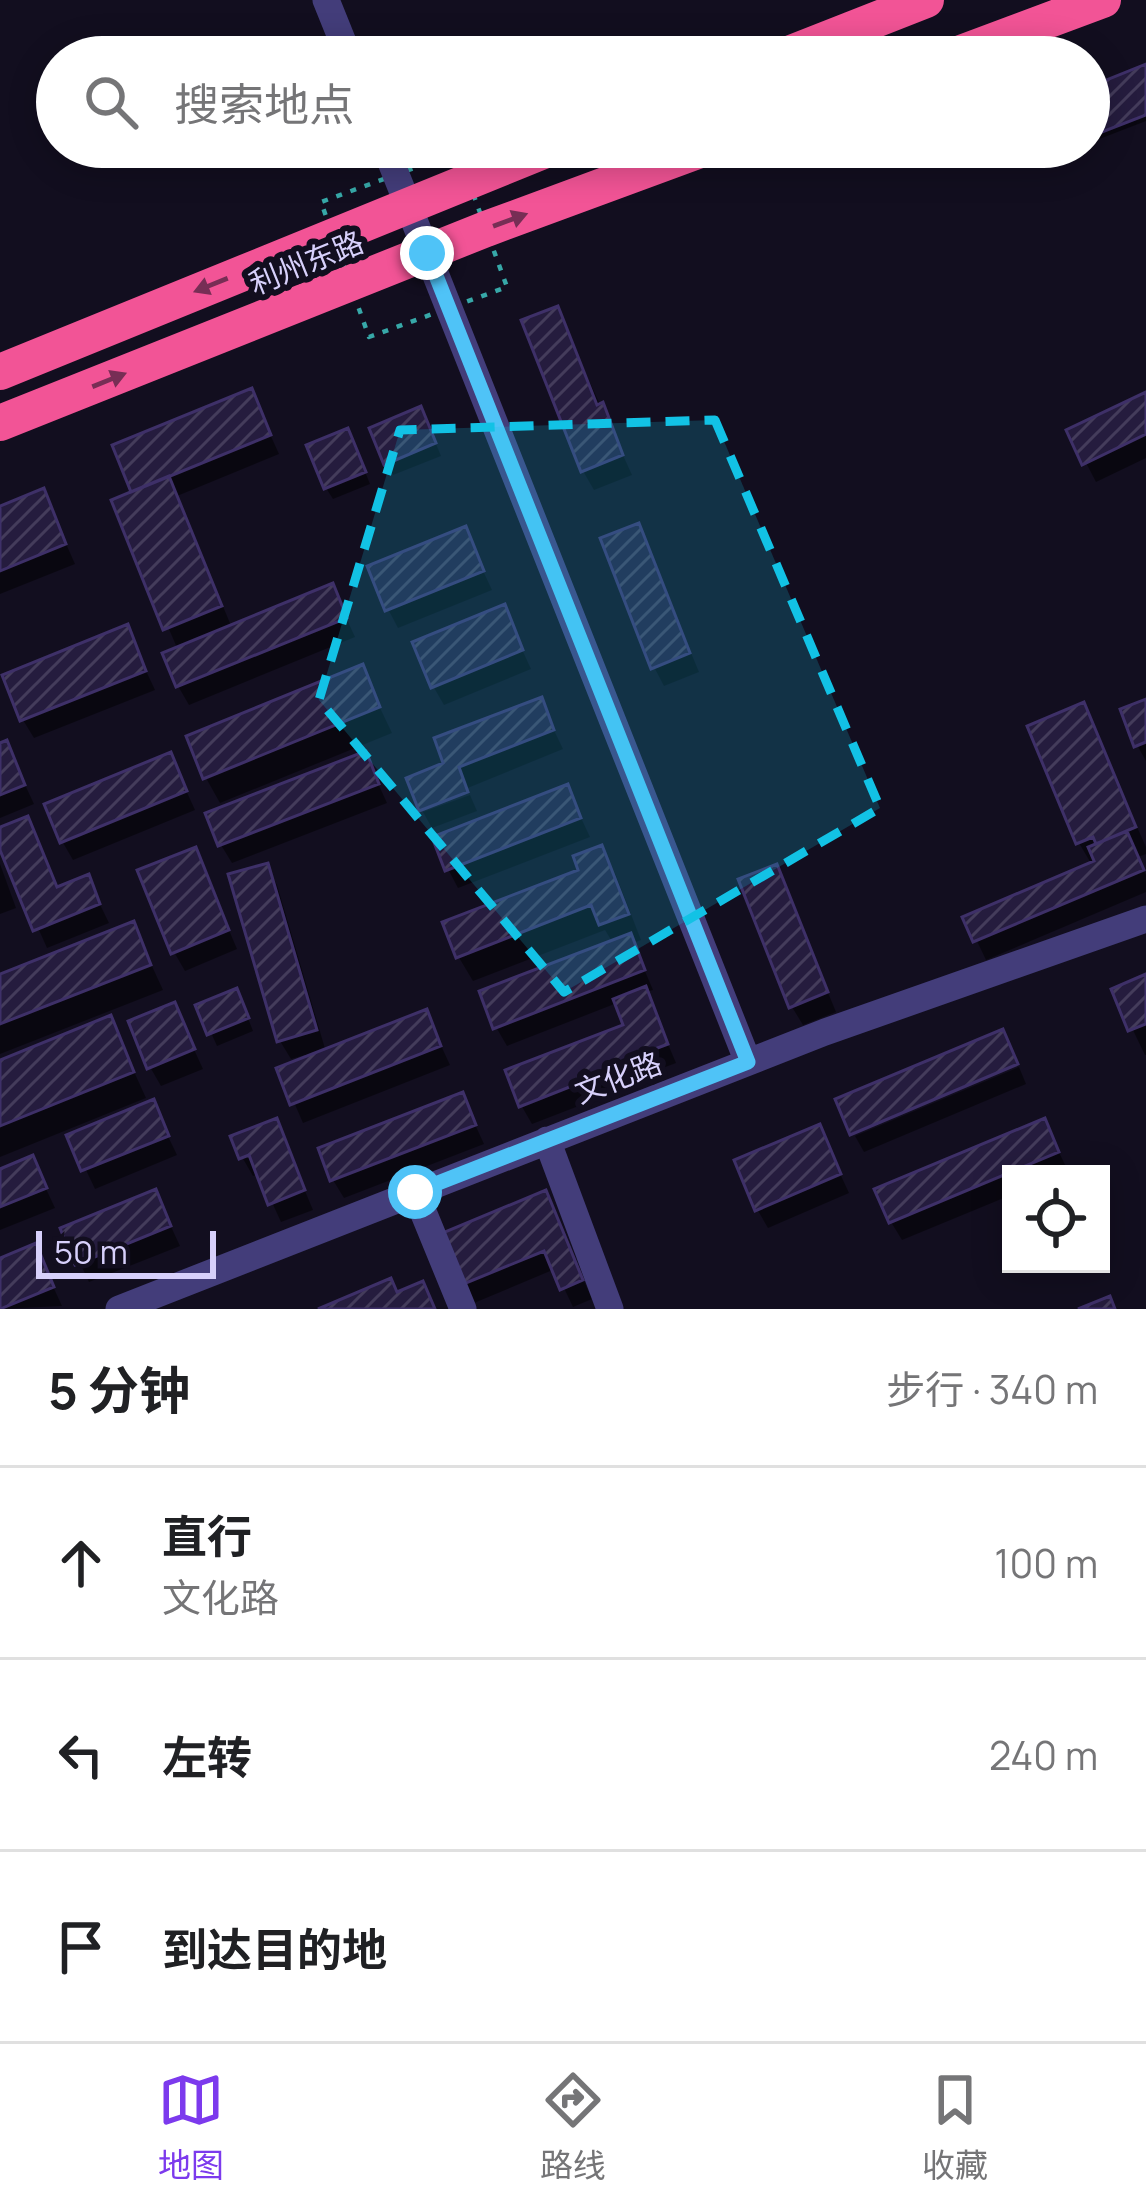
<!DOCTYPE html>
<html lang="zh">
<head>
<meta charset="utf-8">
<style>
	body { margin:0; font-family:Manrope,"Noto Sans SC",sans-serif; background:#f6f6f6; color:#202124 }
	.controls { position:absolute; right:36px; bottom:36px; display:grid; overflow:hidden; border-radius:0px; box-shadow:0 6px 30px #0003 }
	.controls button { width:108px; height:108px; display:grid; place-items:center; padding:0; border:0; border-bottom:3px solid #e0e0e0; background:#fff; color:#202124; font:60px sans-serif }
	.scale { position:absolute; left:36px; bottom:30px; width:180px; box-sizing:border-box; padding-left:12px; border:6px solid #d7d0fb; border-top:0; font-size:33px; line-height:42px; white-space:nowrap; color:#d7d0fb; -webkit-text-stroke:9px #120e1f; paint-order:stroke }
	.stop { position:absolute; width:36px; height:36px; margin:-27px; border:9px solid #4fc3f7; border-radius:50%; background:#fff }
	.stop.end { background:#4fc3f7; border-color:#fff; box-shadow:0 3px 12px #0008 }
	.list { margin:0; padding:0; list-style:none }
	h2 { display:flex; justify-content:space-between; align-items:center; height:156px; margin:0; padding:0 48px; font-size:51px }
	h2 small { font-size:39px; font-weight:400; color:#757577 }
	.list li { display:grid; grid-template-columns:78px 1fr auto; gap:36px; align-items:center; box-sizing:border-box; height:192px; padding:0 48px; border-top:3px solid #e0e0e0 }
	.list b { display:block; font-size:45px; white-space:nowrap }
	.list p { margin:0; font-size:39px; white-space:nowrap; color:#757577 }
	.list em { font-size:39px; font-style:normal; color:#757577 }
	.icon { flex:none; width:66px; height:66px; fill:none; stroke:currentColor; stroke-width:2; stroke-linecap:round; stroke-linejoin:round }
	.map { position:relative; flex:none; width:1146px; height:1309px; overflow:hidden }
	.search { position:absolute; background:#fff; box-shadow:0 6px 30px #0003; left:36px; right:36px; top:36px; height:132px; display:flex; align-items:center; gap:30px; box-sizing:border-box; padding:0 42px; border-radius:66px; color:#757577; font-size:45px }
	.sheet { height:732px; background:#fff }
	nav { display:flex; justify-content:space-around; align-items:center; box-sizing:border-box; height:168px; border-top:3px solid #e0e0e0; background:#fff; font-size:33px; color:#757577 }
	nav a { display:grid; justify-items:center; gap:6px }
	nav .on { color:#7c3aed }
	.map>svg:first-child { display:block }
	.shadow { fill:#0007 }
	.building { fill:url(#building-hatch); stroke:#3e3068; stroke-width:3 }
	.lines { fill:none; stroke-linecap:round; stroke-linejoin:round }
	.path { stroke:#37a8a8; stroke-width:4.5; stroke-dasharray:6 9; stroke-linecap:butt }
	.minor { stroke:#433d7a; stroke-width:27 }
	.highway { stroke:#f25496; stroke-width:36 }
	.oneway { fill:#772e55 }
	.route { stroke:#4fc3f7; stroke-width:15 }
	.marked { fill:#12c2e5; fill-opacity:0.2; stroke:#12c2e5; stroke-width:9; stroke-dasharray:24 15; stroke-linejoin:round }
	.labels { text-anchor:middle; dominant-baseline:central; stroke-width:12; stroke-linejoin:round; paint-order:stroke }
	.street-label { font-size:30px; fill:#d7d0fb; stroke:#120e1f }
</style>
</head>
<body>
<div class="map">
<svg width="1146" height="1309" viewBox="0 0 1146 1309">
	<defs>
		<pattern id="building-hatch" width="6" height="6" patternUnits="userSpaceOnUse" patternTransform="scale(3)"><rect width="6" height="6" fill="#251c3e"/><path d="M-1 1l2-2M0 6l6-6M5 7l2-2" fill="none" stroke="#443c5b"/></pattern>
	</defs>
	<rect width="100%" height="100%" fill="#120e1f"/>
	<path class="shadow" d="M1146,68V121L1089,143V90Z
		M557,310L632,475L594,490L583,471Z
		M251,392L279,454L177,496L232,628L332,587L355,637L189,705L178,686V650L114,502L135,493Z
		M1146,395V458L1096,482L1070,432Z
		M427,422L441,456L393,475L386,463Z
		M354,444L370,484L333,499L326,488Z
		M43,492L75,564L0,594V509Z
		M638,526L699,672L664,686L654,667Z
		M464,530L492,590L398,628L388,609Z
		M503,608L531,669L444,705L433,686Z
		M126,628L155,690L34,738L23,720Z
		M361,668L392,733L220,803L206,778Z
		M540,701L563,749L421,807L447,765Z
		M1146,702V761L1137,745Z
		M1083,706L1146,847V854L1138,857L1146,875V892L986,960L966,918L1092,865L1079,843Z
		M6,744L34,804L0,818V746Z
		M170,755L195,810L73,860L62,841Z
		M365,755L387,803L232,863L221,845Z
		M567,788L590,837L458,888L448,869Z
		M470,795L477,811L432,828L423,812Z
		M27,819L59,890L87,878L109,923L47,948L0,842V830Z
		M601,848L615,873L641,940L633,943L653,990L646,992L676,1063L644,1075L646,1080L532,1124L521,1105L626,1027L617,1003L507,1046L496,1027L613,943L605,930L473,981L458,956L582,872Z
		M195,850L237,949L185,971L174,952Z
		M0,864L16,908L0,914Z
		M267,866L277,885L326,1052L426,1013L450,1065L303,1123L280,1070L307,1059L305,1055L291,1059L280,1041Z
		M776,867L836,1012L803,1025L792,1007Z
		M133,925L163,990L0,1054V977Z
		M1146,977V1055H1145L1114,991Z
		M242,1003L253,1031L217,1046L199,1006Z
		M174,1006L203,1069L161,1086L150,1067Z
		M110,1019L146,1098L0,1157V1064Z
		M1019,1067L1026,1084L864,1152L855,1136Z
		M462,1096L484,1144L344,1198L333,1180Z
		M152,1103L177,1155L95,1189L70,1136Z
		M1044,1121L1068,1171L1011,1174V1195L902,1240L891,1222Z
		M276,1122L313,1210L281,1222L259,1174L253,1176L242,1157Z
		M819,1128L849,1193L768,1228L757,1209Z
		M32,1159L55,1208L0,1230V1172Z
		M155,1192L180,1246L89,1282L64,1229Z
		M545,1194L592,1299L573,1307L555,1269L474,1303L463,1284Z
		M35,1247L62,1306L0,1309V1261Z"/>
	<path class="building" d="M1146,64V115L1089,137V87Z
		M558,306L597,405L603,402L623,455L581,472L521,320Z
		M252,388L271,435L131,492L112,445Z
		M1146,392V434L1082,465L1066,430Z
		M421,406L436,443L384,465L369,428Z
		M348,428L366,472L324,489L306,445Z
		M169,476L222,606L163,630L111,500Z
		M44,488L66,544L0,571V506Z
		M639,523L690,653L651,669L600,538Z
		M466,526L484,571L385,611L367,566Z
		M333,583L347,618L176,687L162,653Z
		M505,604L523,650L431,688L412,642Z
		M128,624L146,671L20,721L2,675Z
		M363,664L380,707L203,779L186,736Z
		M542,697L554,730L459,767L468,792L419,811L406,778L443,763L434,738Z
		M1146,699V742L1134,747L1120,709Z
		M1084,702L1136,827L1096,844L1093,837L1076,844L1027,726Z
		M7,740L25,785L0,795V743Z
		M366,751L379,784L218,846L205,813Z
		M171,752L187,791L60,843L44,804Z
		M568,784L581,818L445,871L432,837Z
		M28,816L57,887L89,874L100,904L33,931L0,850V827Z
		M1127,831L1144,870L973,942L962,917L1094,861L1088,847Z
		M602,845L629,914L599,925L591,905L456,958L442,922L578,870L573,856Z
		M196,847L229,930L171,954L137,870Z
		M268,863L317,1030L277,1042L228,874Z
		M777,864L828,992L789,1008L738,879Z
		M134,921L151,965L0,1024V974Z
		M631,933L645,970L493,1029L479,991Z
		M1146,974V1024L1128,1031L1111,989Z
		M646,986L668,1044L636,1056L638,1060L519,1107L505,1070L623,1025L613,999Z
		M237,988L249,1018L207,1035L195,1005Z
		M175,1002L195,1049L147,1069L128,1021Z
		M427,1009L441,1046L290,1105L276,1068Z
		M111,1015L134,1072L0,1126V1060Z
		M1003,1029L1018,1064L850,1135L835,1099Z
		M463,1092L476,1125L330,1181L318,1148Z
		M154,1099L169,1136L81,1171L66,1135Z
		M277,1118L305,1190L268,1205L249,1155L239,1159L230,1136Z
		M1045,1118L1059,1152L889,1223L874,1189Z
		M820,1124L841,1174L755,1211L734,1160Z
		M33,1155L47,1188L0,1207V1169Z
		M156,1189L171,1226L75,1265L60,1228Z
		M546,1190L583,1280L560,1290L544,1251L461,1285L440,1234Z
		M36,1243L54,1287L0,1309V1258Z
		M391,1278L397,1292L423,1281L435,1309H318Z
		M1110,1296L1115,1309H1078Z"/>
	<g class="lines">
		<path class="path" d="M458,152L507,287L369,337L321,202Z"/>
		<path class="minor" d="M326,0L349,57
			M385,147L748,1062
			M547,1140L610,1309
			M415,1192L463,1309
			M119,1309L825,1032L1146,919"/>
		<path class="highway" d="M781,57L926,0
			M950,57L1103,0
			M0,372L553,147
			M0,423L486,229L708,147"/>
	</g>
	<defs><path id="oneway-solid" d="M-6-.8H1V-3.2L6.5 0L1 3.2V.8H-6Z" transform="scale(3)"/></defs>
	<g class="oneway">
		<use href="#oneway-solid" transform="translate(510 220) rotate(-20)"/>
		<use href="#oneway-solid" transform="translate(211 285) rotate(158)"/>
		<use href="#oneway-solid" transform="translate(109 380) rotate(-22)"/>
	</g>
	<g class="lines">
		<path class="route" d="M415,1192L748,1062L427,253"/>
	</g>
	<path class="marked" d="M715,420L880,808L564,992L319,700L400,430Z"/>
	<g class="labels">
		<g class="street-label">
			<text transform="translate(306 262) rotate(-22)">利州东路</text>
			<text transform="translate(618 1077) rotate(-21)">文化路</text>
		</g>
	</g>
</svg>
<div class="controls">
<button><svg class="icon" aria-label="locate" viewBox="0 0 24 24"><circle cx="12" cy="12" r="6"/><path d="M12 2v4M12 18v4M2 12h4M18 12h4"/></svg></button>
</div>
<div class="scale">50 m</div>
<div class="stop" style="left:415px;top:1192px"></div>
<div class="stop end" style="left:427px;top:253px"></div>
<div class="search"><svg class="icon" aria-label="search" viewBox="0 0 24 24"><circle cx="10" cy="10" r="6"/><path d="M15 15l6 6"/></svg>搜索地点</div>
</div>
<section class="sheet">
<h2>5 分钟<small>步行 · 340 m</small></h2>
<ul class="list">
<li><svg class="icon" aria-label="ahead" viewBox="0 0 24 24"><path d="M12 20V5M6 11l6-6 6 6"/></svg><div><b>直行</b><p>文化路</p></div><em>100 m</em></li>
<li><svg class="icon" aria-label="left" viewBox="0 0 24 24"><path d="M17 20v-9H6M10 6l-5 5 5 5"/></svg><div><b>左转</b></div><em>240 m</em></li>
<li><svg class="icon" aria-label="arrive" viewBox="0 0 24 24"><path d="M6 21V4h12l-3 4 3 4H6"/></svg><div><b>到达目的地</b></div></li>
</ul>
</section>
<nav>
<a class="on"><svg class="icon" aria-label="map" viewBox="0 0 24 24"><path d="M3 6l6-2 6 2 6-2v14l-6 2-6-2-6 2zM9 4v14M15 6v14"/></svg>地图</a>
<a><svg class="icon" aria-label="directions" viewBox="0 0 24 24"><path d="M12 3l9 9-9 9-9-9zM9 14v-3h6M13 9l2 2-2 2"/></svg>路线</a>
<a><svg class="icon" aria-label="saved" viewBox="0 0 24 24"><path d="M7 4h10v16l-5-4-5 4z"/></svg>收藏</a>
</nav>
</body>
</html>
